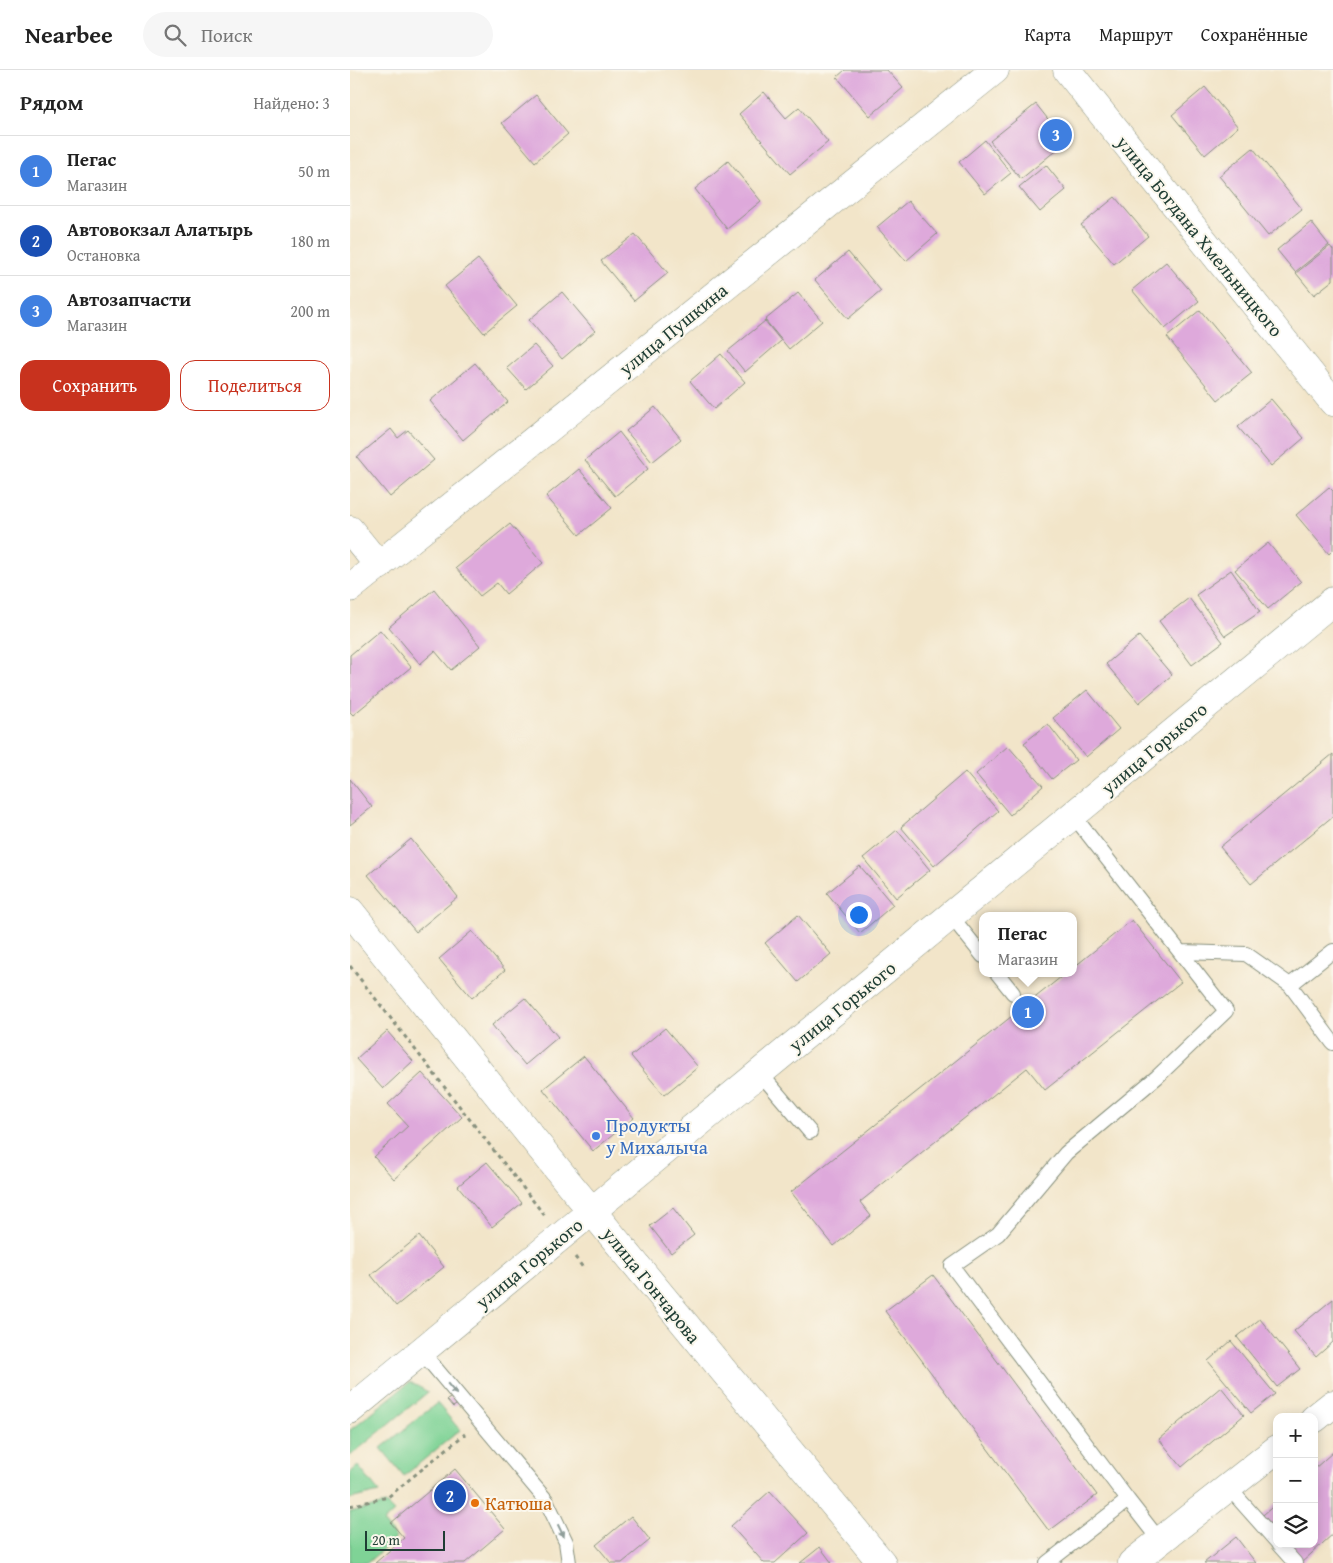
<!DOCTYPE html>
<html lang="ru">
<head>
<meta charset="utf-8">
<style>
	body { margin:0; font-family:"Gentium Book Plus",serif; background:#f6f6f6; color:#222 }
	.controls { position:absolute; right:15px; bottom:15px; display:grid; overflow:hidden; border-radius:10px; box-shadow:0 2px 12px #0003 }
	.controls button { width:45px; height:45px; display:grid; place-items:center; padding:0; border:0; border-bottom:1px solid #e0e0e0; background:#fff; color:#222; font:25px sans-serif }
	.scale { position:absolute; left:15px; bottom:12px; width:80px; box-sizing:border-box; padding-left:5px; border:2px solid #1f3d34; border-top:0; font-size:14px; line-height:18px; white-space:nowrap; color:#1f3d34; -webkit-text-stroke:4px #fbf7ec; paint-order:stroke }
	.you { position:absolute; left:508px; top:844px; width:18px; height:18px; margin:-12px; border:4px solid #fff; border-radius:50%; background:#1a73e8; box-shadow:0 0 0 8px #1a73e833 }
	.badge { display:grid; place-items:center; width:32px; height:32px; border-radius:50%; background:#c8321e; color:#fff; font-size:16px; font-weight:700 }
	.pin { position:absolute; translate:-50% -50%; border:2px solid #fff; box-shadow:0 1px 5px #0006 }
	.popup { position:absolute; left:629px; top:842px; width:98px; height:65px; box-sizing:border-box; display:grid; place-content:center; border-radius:10px; background:#fff; filter:drop-shadow(0 1px 4px #0005); font-size:16px; white-space:nowrap; color:#767676 }
	.popup b { font-size:19px; color:#222 }
	.popup::after { content:''; position:absolute; left:50%; top:100%; margin-left:-10px; border:10px solid transparent; border-top-color:#fff }
	.list { margin:0; padding:0; list-style:none }
	h2 { display:flex; justify-content:space-between; align-items:center; height:65px; margin:0; padding:0 20px; font-size:21px }
	h2 small { font-size:16px; font-weight:400; color:#767676 }
	.list li { display:grid; grid-template-columns:32px 1fr auto; gap:15px; align-items:center; box-sizing:border-box; height:70px; padding:0 20px; border-top:1px solid #e0e0e0 }
	.list b { display:block; font-size:19px; white-space:nowrap }
	.list p { margin:0; font-size:16px; white-space:nowrap; color:#767676 }
	.list em { font-size:16px; font-style:normal; color:#767676 }
	.actions { display:flex; gap:10px; padding:15px 20px }
	.actions a { flex:1; padding:11px 0; border:1px solid #c8321e; border-radius:15px; text-align:center; font-size:18px; color:#c8321e }
	.actions .main { background:#c8321e; color:#fff }
	.icon { flex:none; width:28px; height:28px; fill:none; stroke:currentColor; stroke-width:2; stroke-linecap:round; stroke-linejoin:round }
	.map { position:relative; flex:none; width:983px; height:1493px; overflow:hidden }
	header { display:flex; align-items:center; gap:30px; box-sizing:border-box; height:70px; padding:0 25px; background:#fff; border-bottom:1px solid #e0e0e0 }
	header strong { font-size:24px }
	nav { display:flex; gap:28px; margin-inline-start:auto; font-size:18px }
	.search { width:350px; height:45px; background:#f6f6f6; display:flex; align-items:center; gap:12px; box-sizing:border-box; padding:0 18px; border-radius:28px; color:#767676; font-size:19px }
	main { display:flex }
	aside { flex:1; background:#fff }
	.map>svg:first-child { display:block }
	.green { fill:#7fd396; stroke:#4f8865 }
	.building { fill:#dea9db }
	.lines { fill:none; stroke-linecap:round; stroke-linejoin:round }
	.lane-casing { stroke:#88917e; stroke-width:16 }
	.street-casing { stroke:#88917e; stroke-width:29 }
	.secondary-casing { stroke:#88917e; stroke-width:29 }
	.path { stroke:#88917e; stroke-width:3; stroke-dasharray:4 4; stroke-linecap:butt }
	.lane { stroke:#fff; stroke-width:14 }
	.street { stroke:#fff; stroke-width:28 }
	.secondary { stroke:#fff; stroke-width:28 }
	.oneway { fill:#8f9e9a }
	.shop-dot { fill:#3f7fe0; stroke:#fbf7ec; stroke-width:2 }
	.food-dot { fill:#e8710a; stroke:#fbf7ec; stroke-width:2 }
	.labels { text-anchor:middle; dominant-baseline:central; stroke-width:4; stroke-linejoin:round; paint-order:stroke }
	.street-label { font-size:19px; fill:#1f3d34; stroke:#fbf7ec }
	.shop-label { font-size:19px; fill:#366cbe; stroke:#fbf7ec; text-anchor:start }
	.food-label { font-size:19px; fill:#c56008; stroke:#fbf7ec; text-anchor:start }
</style>
</head>
<body>
<header>
<strong>Nearbee</strong>
<div class="search"><svg class="icon" aria-label="search" viewBox="0 0 24 24"><circle cx="10" cy="10" r="6"/><path d="M15 15l6 6"/></svg>Поиск</div>
<nav><a>Карта</a><a>Маршрут</a><a>Сохранённые</a></nav>
</header>
<main>
<aside>
<h2>Рядом<small>Найдено: 3</small></h2>
<ul class="list">
<li><span class="badge" style="background:#3f7fe0">1</span><div><b>Пегас</b><p>Магазин</p></div><em>50 m</em></li>
<li><span class="badge" style="background:#1a4fb4">2</span><div><b>Автовокзал Алатырь</b><p>Остановка</p></div><em>180 m</em></li>
<li><span class="badge" style="background:#3f7fe0">3</span><div><b>Автозапчасти</b><p>Магазин</p></div><em>200 m</em></li>
</ul>
<div class="actions"><a class="main">Сохранить</a><a>Поделиться</a></div>
</aside>
<div class="map">
<svg width="983" height="1493" viewBox="0 0 983 1493">
	<rect width="100%" height="100%" fill="#fbf7ec"/>
	<filter id="ink" filterUnits="userSpaceOnUse"><feTurbulence type="fractalNoise" baseFrequency=".02" numOctaves="2"/><feDisplacementMap in="SourceGraphic" scale="10" xChannelSelector="R" yChannelSelector="G"/><feConvolveMatrix kernelMatrix="1 2 1 2 8 2 1 2 1" color-interpolation-filters="sRGB"/></filter>
	<filter id="wash" filterUnits="userSpaceOnUse"><feTurbulence type="fractalNoise" baseFrequency=".0096" numOctaves="4" result="noise"/><feDisplacementMap in="SourceGraphic" scale="20" xChannelSelector="R" yChannelSelector="G"/><feGaussianBlur stdDeviation="1.12" result="paint"/><feColorMatrix in="noise" values="0 0 0 0 0 0 0 0 0 0 0 0 0 0 0 0 0 1.4 0 .05"/><feComposite in="paint" operator="in"/></filter>
	<g filter="url(#wash)">
		<rect width="100%" height="100%" fill="#f2e5c9"/>
		<path class="green" d="M60,1312L78,1322L0,1386V1360Z
			M87,1333L110,1360L54,1406L31,1378Z
			M8,1396L29,1422L0,1429V1403Z
			M36,1434L44,1442L33,1452L46,1468L17,1493H0V1442Z"/>
		<g id="blocks">
			<path class="building" d="M495,0H537L553,18L520,46L487,7Z
				M855,17L888,57L855,85L822,45Z
				M414,22L436,48L449,37L478,72L440,104L389,44Z
				M186,25L218,64L185,92L152,53Z
				M686,34L716,72L671,109L640,71Z
				M635,70L661,103L635,124L609,92Z
				M903,78L952,139L918,166L869,106Z
				M378,91L411,131L377,159L345,119Z
				M696,95L716,120L690,142L669,117Z
				M765,127L798,166L764,194L731,155Z
				M558,131L587,164L556,191L527,157Z
				M961,152L979,175L945,202L927,180Z
				M285,164L318,203L284,231L251,191Z
				M980,176L983,180V210L964,225L946,203Z
				M498,182L531,221L498,249L465,210Z
				M128,189L167,236L134,263L95,216Z
				M816,192L849,231L815,259L782,220Z
				M212,222L245,261L212,289L179,250Z
				M448,223L472,251L439,279L415,250Z
				M850,240L902,303L868,330L817,267Z
				M415,251L431,271L395,302L378,281Z
				M184,275L203,296L176,319L157,298Z
				M371,284L395,312L364,339L340,311Z
				M125,293L158,332L113,370L80,331Z
				M921,329L954,368L921,396L888,357Z
				M305,337L331,369L302,392L276,361Z
				M41,359L48,368L58,360L84,390L40,427L7,387Z
				M269,362L298,399L265,426L235,390Z
				M229,399L262,438L229,465L196,426Z
				M979,417L983,421V480L979,484L946,445Z
				M160,454L193,493L156,524L147,513L130,526L106,498Z
				M918,473L951,512L918,539L885,500Z
				M881,500L910,542L875,566L846,525Z
				M84,519L130,576L101,600L85,581L70,594L39,557Z
				M839,528L873,572L842,595L809,551Z
				M30,560L61,597L3,645L0,642V585Z
				M789,566L822,605L789,633L756,594Z
				M737,620L769,659L736,687L703,648Z
				M698,654L726,690L702,709L674,673Z
				M658,676L693,716L660,745L626,704Z
				M983,684V746L901,814L870,777Z
				M615,702L648,741L584,796L551,757Z
				M0,709L22,737L0,755Z
				M547,760L580,800L546,828L513,788Z
				M61,769L108,827L66,862L18,805Z
				M510,796L543,835L510,863L477,823Z
				M448,845L481,884L448,912L415,873Z
				M782,850L831,912L695,1020L677,998L510,1132L521,1146L484,1176L441,1122L716,903H723V898Z
				M122,861L155,900L122,928L89,889Z
				M175,928L208,967L175,995L142,955Z
				M315,958L348,997L314,1025L281,986Z
				M37,961L63,991L33,1019L6,989Z
				M234,986L284,1048L243,1081L193,1019Z
				M72,1003L112,1047L44,1109L24,1087L58,1056L38,1034Z
				M137,1092L172,1133L142,1157L108,1116Z
				M323,1138L344,1165L321,1183L300,1156Z
				M69,1166L94,1197L46,1236L21,1205Z
				M583,1205L747,1425L699,1461L535,1241Z
				M983,1229V1272L966,1287L944,1261Z
				M910,1249L950,1299L927,1317L887,1267Z
				M881,1271L925,1324L901,1343L858,1291Z
				M871,1317L894,1345L832,1397L809,1369Z
				M103,1326L109,1333L103,1337L97,1330Z
				M983,1382V1464L951,1493L928,1474H964V1399Z
				M105,1399L155,1459L115,1493H25L54,1468L41,1453Z
				M420,1421L458,1463L425,1493H414L381,1456Z
				M927,1433V1472L907,1450Z
				M281,1446L300,1470L272,1493H261L246,1475Z
				M886,1467L906,1493H854Z
				M470,1477L482,1493H450Z"/>
		</g>
	</g>
	<g filter="url(#ink)">
		<use href="#blocks" fill-opacity="0" stroke="#88917e" stroke-width="1"/>
		<g class="lines">
			<defs>
				<path id="lane" d="M601,846L633,886
					M831,882L896,884L940,915L983,973
					M647,903L663,923
					M940,915L983,881
					M410,1003L460,1062
					M71,1281L196,1430L216,1472L219,1493
					M879,1418L927,1472
					M778,1430L810,1471
					M928,1474L945,1493
					M697,1493L778,1430L602,1196L648,1164L716,1083L807,1007L876,941L723,745"/>
				<path id="street" d="M0,460L29,496
					M0,518L645,0
					M0,841L217,1111L532,1493
					M964,1349L983,1334
					M782,1493L927,1379"/>
				<path id="secondary" d="M717,0L983,332
					M0,1340L983,531"/>
			</defs>
			<use href="#lane" class="lane-casing"/>
			<use href="#street" class="street-casing"/>
			<use href="#secondary" class="secondary-casing"/>
			<path class="path" d="M0,896L195,1146
				M225,1187L234,1199
				M0,1436L38,1427L115,1364"/>
			<use href="#lane" class="lane"/>
			<use href="#street" class="street"/>
			<use href="#secondary" class="secondary"/>
		</g>
		<defs><path id="oneway-solid" d="M-6-.8H1V-3.2L6.5 0L1 3.2V.8H-6Z" transform="scale(1.25)"/></defs>
		<g class="oneway">
			<use href="#oneway-solid" transform="translate(102 1319) rotate(50)"/>
			<use href="#oneway-solid" transform="translate(211 1461) rotate(64)"/>
		</g>
	</g>
	<circle class="shop-dot" cx="246" cy="1066" r="5"/>
	<circle class="food-dot" cx="125" cy="1433" r="5"/>
	<g class="labels">
		<g class="street-label">
			<text transform="translate(850 166) rotate(51)">улица Богдана Хмельницкого</text>
			<text transform="translate(323 259) rotate(-39)">улица Пушкина</text>
			<text transform="translate(804 678) rotate(-40)">улица Горького</text>
			<text transform="translate(492 936) rotate(-39)">улица Горького</text>
			<text transform="translate(179 1193) rotate(-39)">улица Горького</text>
			<text transform="translate(302 1215) rotate(51)">улица Гончарова</text>
		</g>
		<g class="shop-label">
			<text x="256" y="1055">Продукты<tspan x="256" dy="22">у Михалыча</tspan></text>
		</g>
		<g class="food-label">
			<text x="135" y="1433">Катюша</text>
		</g>
	</g>
</svg>
<div class="controls">
<button>+</button>
<button>−</button>
<button><svg class="icon" aria-label="layers" viewBox="0 0 24 24"><path d="M12 4l9 5-9 5-9-5zM3 14l9 5 9-5"/></svg></button>
</div>
<div class="scale">20 m</div>
<div class="you"></div>
<div class="pin badge" style="left:678px;top:942px;background:#3f7fe0">1</div>
<div class="popup"><b>Пегас</b>Магазин</div>
<div class="pin badge" style="left:100px;top:1426px;background:#1a4fb4">2</div>
<div class="pin badge" style="left:706px;top:65px;background:#3f7fe0">3</div>
</div>
</main>
</body>
</html>
